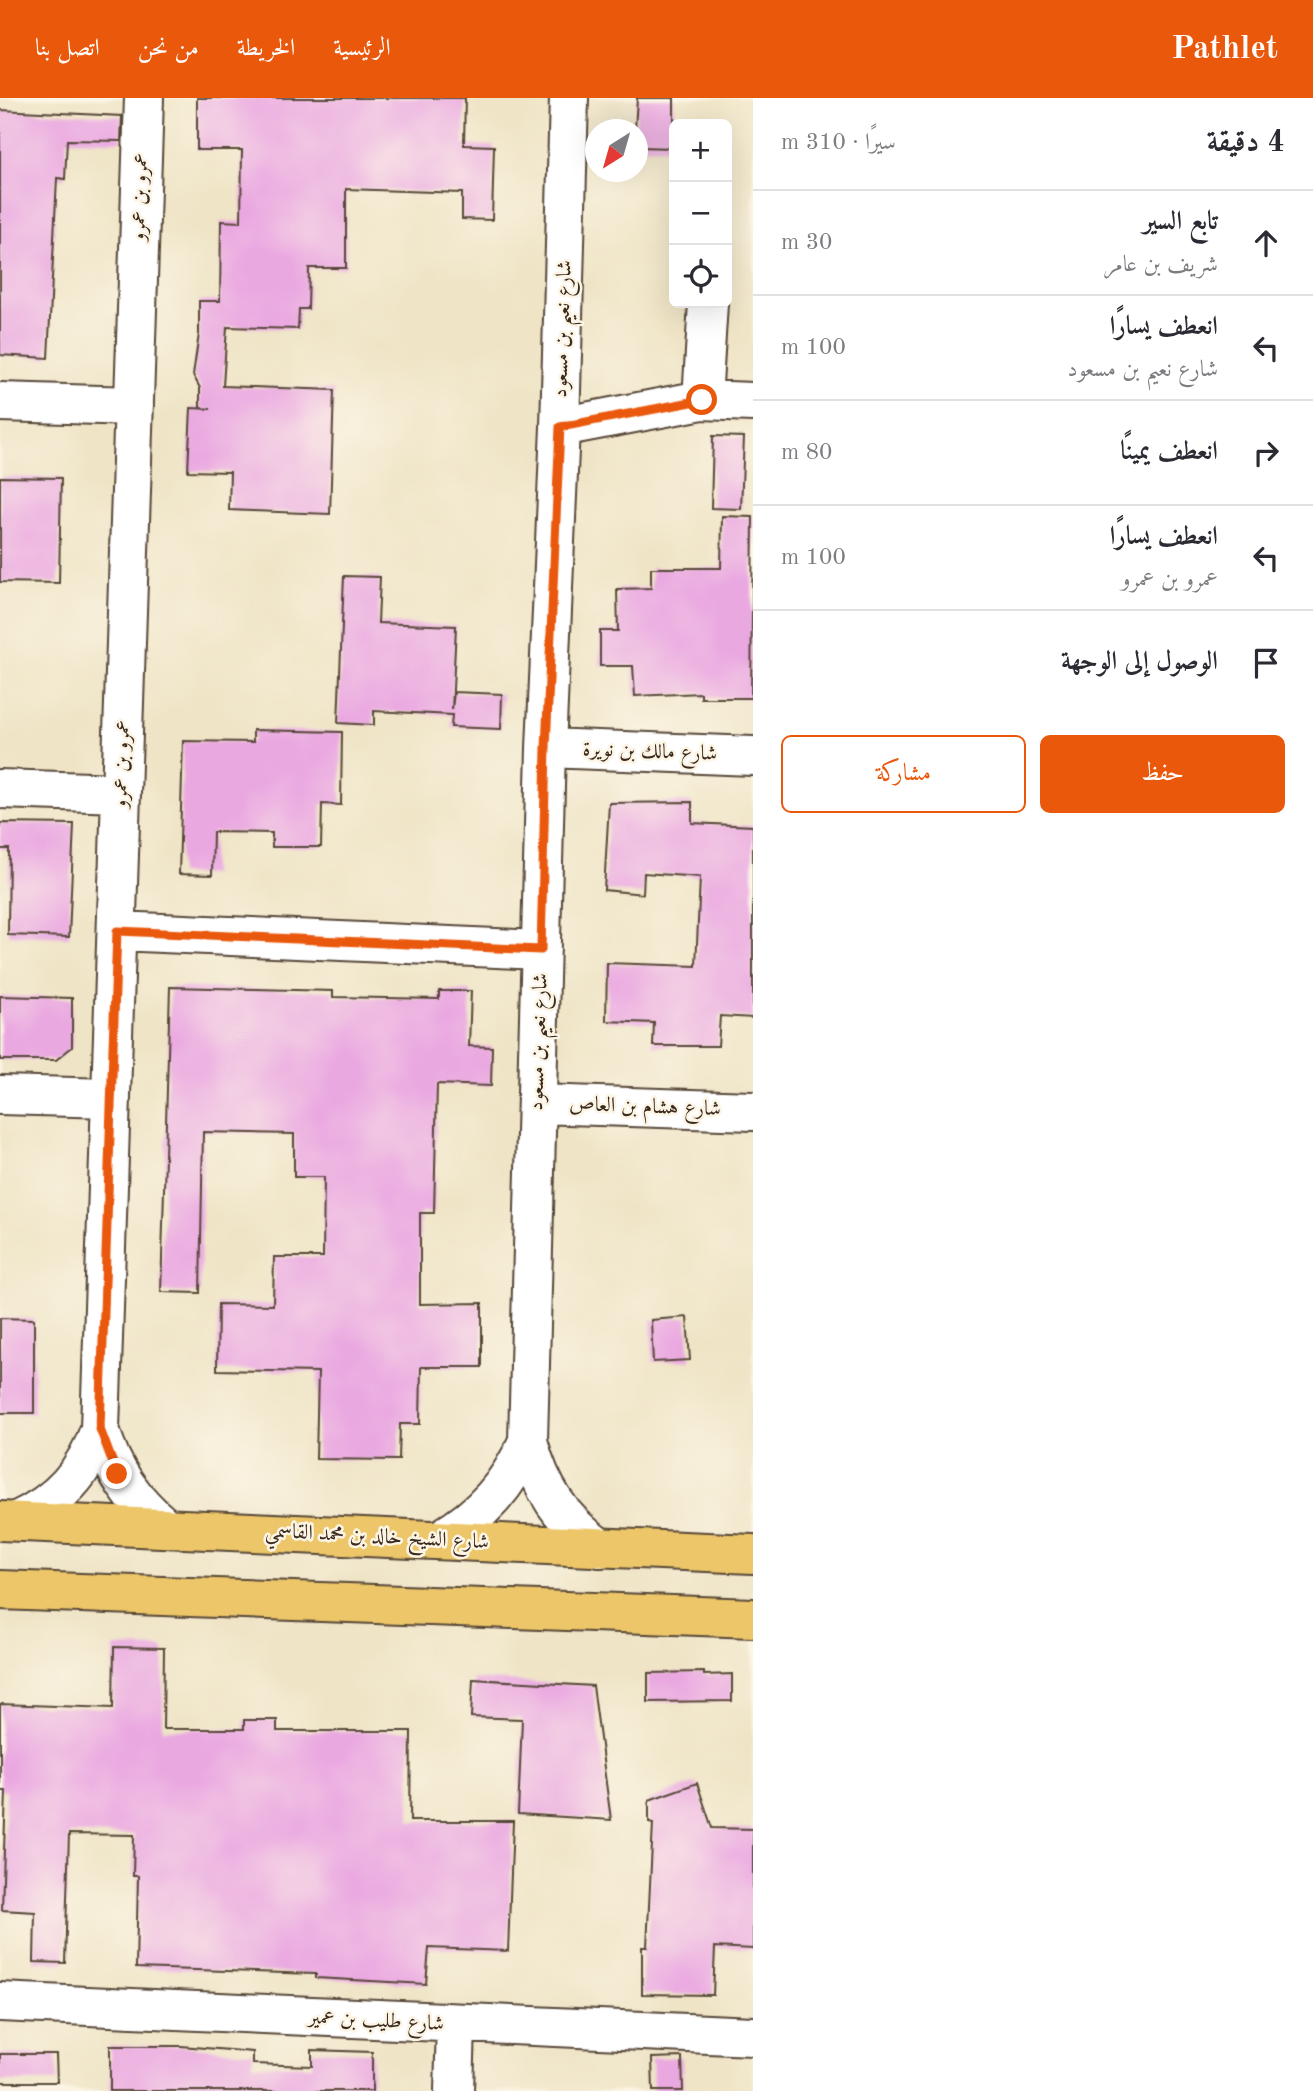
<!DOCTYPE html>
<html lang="ar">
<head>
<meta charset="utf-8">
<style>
	body { margin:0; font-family:"Old Standard TT",Amiri,serif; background:#f7f7f7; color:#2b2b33; direction:rtl }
	.controls { position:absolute; right:21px; top:21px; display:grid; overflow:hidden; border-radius:10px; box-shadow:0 7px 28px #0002 }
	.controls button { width:63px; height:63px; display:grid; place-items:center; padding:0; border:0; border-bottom:2px solid #e1e1e2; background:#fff; color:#2b2b33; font:35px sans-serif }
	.compass { position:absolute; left:585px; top:21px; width:63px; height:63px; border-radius:50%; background:#fff; box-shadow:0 7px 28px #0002; rotate:217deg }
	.stop { position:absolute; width:21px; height:21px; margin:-16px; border:5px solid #ea580c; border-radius:50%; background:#fff }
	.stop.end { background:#ea580c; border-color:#fff; box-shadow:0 2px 7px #0008 }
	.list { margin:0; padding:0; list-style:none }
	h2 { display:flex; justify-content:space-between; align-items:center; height:91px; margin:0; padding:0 28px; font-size:30px }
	h2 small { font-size:23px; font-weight:400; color:#7c7c81 }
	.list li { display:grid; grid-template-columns:46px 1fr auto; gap:21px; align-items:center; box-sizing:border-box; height:105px; padding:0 28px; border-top:2px solid #e1e1e2 }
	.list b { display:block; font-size:26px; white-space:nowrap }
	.list p { margin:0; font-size:23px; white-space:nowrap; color:#7c7c81 }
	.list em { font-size:23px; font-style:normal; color:#7c7c81 }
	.actions { display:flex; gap:14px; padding:21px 28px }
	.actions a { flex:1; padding:16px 0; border:2px solid #ea580c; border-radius:10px; text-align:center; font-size:24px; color:#ea580c }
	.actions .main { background:#ea580c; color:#fff }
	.icon { flex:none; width:38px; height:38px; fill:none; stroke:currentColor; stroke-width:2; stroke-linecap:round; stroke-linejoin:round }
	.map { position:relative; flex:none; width:753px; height:1993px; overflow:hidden; direction:ltr }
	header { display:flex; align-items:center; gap:42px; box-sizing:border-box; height:98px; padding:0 35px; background:#ea580c; color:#fff }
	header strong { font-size:33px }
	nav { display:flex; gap:38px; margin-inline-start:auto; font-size:24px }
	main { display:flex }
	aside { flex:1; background:#fff }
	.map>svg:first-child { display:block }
	.building { fill:#eaa8e1 }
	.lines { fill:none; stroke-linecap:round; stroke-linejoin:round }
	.minor-casing { stroke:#564637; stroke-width:42 }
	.major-casing { stroke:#564637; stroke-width:42 }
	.minor { stroke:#fff; stroke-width:38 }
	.major { stroke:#ecc669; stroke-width:38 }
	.route { stroke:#ea580c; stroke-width:9 }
	.labels { text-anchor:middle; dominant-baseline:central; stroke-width:5; stroke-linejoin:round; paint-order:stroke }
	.street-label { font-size:21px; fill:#3b2a1e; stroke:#fcf5e5 }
</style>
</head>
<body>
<header>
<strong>Pathlet</strong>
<nav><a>الرئيسية</a><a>الخريطة</a><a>من نحن</a><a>اتصل بنا</a></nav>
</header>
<main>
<aside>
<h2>4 دقيقة<small>سيرًا · 310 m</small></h2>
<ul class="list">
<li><svg class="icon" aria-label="ahead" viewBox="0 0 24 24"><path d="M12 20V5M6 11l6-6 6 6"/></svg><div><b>تابع السير</b><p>شريف بن عامر</p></div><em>30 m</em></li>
<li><svg class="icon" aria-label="left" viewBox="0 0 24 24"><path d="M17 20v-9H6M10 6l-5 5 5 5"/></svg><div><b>انعطف يسارًا</b><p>شارع نعيم بن مسعود</p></div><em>100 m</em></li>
<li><svg class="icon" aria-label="right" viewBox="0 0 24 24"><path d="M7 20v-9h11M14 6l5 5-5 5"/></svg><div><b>انعطف يمينًا</b></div><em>80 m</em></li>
<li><svg class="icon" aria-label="left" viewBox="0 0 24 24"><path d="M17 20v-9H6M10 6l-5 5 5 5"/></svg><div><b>انعطف يسارًا</b><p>عمرو بن عمرو</p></div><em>100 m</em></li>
<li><svg class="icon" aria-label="arrive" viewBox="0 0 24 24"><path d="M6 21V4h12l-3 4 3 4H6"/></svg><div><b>الوصول إلى الوجهة</b></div></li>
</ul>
<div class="actions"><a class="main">حفظ</a><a>مشاركة</a></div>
</aside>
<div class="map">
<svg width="753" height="1993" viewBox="0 0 753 1993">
	<rect width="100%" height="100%" fill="#fcf5e5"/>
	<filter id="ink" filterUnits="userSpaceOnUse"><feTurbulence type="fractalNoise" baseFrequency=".0143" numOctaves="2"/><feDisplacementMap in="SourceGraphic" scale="14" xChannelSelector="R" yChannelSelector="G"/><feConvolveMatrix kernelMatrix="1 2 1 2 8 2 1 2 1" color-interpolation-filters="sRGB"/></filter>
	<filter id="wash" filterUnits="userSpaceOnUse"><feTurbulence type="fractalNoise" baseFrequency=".00686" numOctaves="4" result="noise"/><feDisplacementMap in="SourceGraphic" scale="28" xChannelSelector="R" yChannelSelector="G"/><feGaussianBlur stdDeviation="1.57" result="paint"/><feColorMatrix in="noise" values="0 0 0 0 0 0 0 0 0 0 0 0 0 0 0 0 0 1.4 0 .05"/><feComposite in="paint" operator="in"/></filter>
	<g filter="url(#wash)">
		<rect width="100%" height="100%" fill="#efe4c6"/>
		<g id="blocks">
			<path class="building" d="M197,0H465L464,47L494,48L492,122L462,121V95L346,91V170H309L308,211H299L298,231L227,229L223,288L334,292L330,416L229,412L230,374L188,373L191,310L211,311L200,310V290L193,277L199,236V203H220L221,123L241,124L242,52H197Z
				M637,0H674V50L638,49V32H635Z
				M0,12L122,18L121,43L67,42L65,81L57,80L48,260L0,257Z
				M713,338L744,339L741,411L711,410Z
				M0,379L61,380L59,485L0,484Z
				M722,418L753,419L751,600H701V595L635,598L633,568H600V533H618L617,491L651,490V470H721Z
				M344,478L380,479L378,525L456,528L452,612L454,594L502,596L501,631L451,629L452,617L374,613V627L338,625Z
				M253,632L342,634L341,707L322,706L321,749H272V735L213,734L212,777L179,776L183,643L253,644Z
				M692,704V725L753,728V920L720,918L718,948H653L654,925L606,923L607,865L696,868L700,779L644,775L643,796L604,792L609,705Z
				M0,725L74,726L69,839L8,837L9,751H0Z
				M170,889L333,893V899L439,901V893H471L469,948L492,949L491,988L437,986L434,1115H420V1206L482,1205V1269H421L420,1326H400L399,1362L316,1361L318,1274L217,1272L218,1206L273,1207L274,1159H323L324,1079H294V1036L203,1034L200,1195L161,1194Z
				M0,898L72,900V949L56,962H0Z
				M687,1219L690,1262L653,1264L651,1222Z
				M0,1220L34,1221V1315H0Z
				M114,1549L164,1550L163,1631H244V1622H277V1633H411L410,1723H513L508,1853L429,1850L426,1886L316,1880V1876L136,1870L138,1778H133L134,1737L69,1736L65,1865L34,1864L35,1814L2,1812L6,1693H0V1606L113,1610Z
				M704,1574V1577L732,1576V1603L648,1604V1575Z
				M473,1581L593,1588L611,1722L518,1716L522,1621L471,1619Z
				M697,1685L712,1730L753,1731V1851L715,1849L713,1897L642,1896V1849H647L653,1725L649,1724V1702Z
				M110,1948H181L253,1954V1966L312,1968V1952L372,1954V1993H110Z
				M0,1956H56L57,1984H0Z
				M682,1959L683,1993H653L652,1960Z"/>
		</g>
	</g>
	<g filter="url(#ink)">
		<use href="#blocks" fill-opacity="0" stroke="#564637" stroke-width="2"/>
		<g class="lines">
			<defs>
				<path id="minor" d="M144,0L100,1331C112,1373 133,1402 166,1430
					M569,0L560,329L546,650L528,1343C540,1389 561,1422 600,1450
					M702,302L708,205
					M0,304L134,308
					M560,329L702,302L753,304
					M546,650L753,658
					M0,691L121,695
					M117,833L541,852
					M0,997L111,1000
					M537,1006L753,1013
					M17,1423C59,1403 85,1375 100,1331
					M441,1441C482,1417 509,1387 528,1343
					M0,1904L753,1938
					M454,1993L456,1927"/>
				<path id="major" d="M0,1423L753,1456
					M0,1492L753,1520"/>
			</defs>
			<use href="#minor" class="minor-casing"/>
			<use href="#major" class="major-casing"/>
			<use href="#minor" class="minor"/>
			<use href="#major" class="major"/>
		</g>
	</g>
	<g class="lines" filter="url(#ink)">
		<path class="route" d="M117,1376L100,1331L117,833L541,852L546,650L560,329L702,302"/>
	</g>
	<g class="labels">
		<g class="street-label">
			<text transform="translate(140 99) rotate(-88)">عمرو بن عمرو</text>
			<text transform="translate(563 231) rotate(-88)">شارع نعيم بن مسعود</text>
			<text transform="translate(650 654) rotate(2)">شارع مالك بن نويرة</text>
			<text transform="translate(122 666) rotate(-88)">عمرو بن عمرو</text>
			<text transform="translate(539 944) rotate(-88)">شارع نعيم بن مسعود</text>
			<text transform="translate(645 1009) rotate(2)">شارع هشام بن العاص</text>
			<text transform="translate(377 1439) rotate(3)">شارع الشيخ خالد بن محمد القاسمي</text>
			<text transform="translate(376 1923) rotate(3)">شارع طليب بن عمير</text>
		</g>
	</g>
</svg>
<div class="controls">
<button>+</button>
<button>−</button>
<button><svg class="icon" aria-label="locate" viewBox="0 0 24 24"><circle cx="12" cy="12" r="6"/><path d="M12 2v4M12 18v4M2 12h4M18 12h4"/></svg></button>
</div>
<svg class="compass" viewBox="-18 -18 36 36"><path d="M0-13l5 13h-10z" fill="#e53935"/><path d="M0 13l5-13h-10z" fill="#7c7c81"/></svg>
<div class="stop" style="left:702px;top:302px"></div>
<div class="stop end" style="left:117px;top:1376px"></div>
</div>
</main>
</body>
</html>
